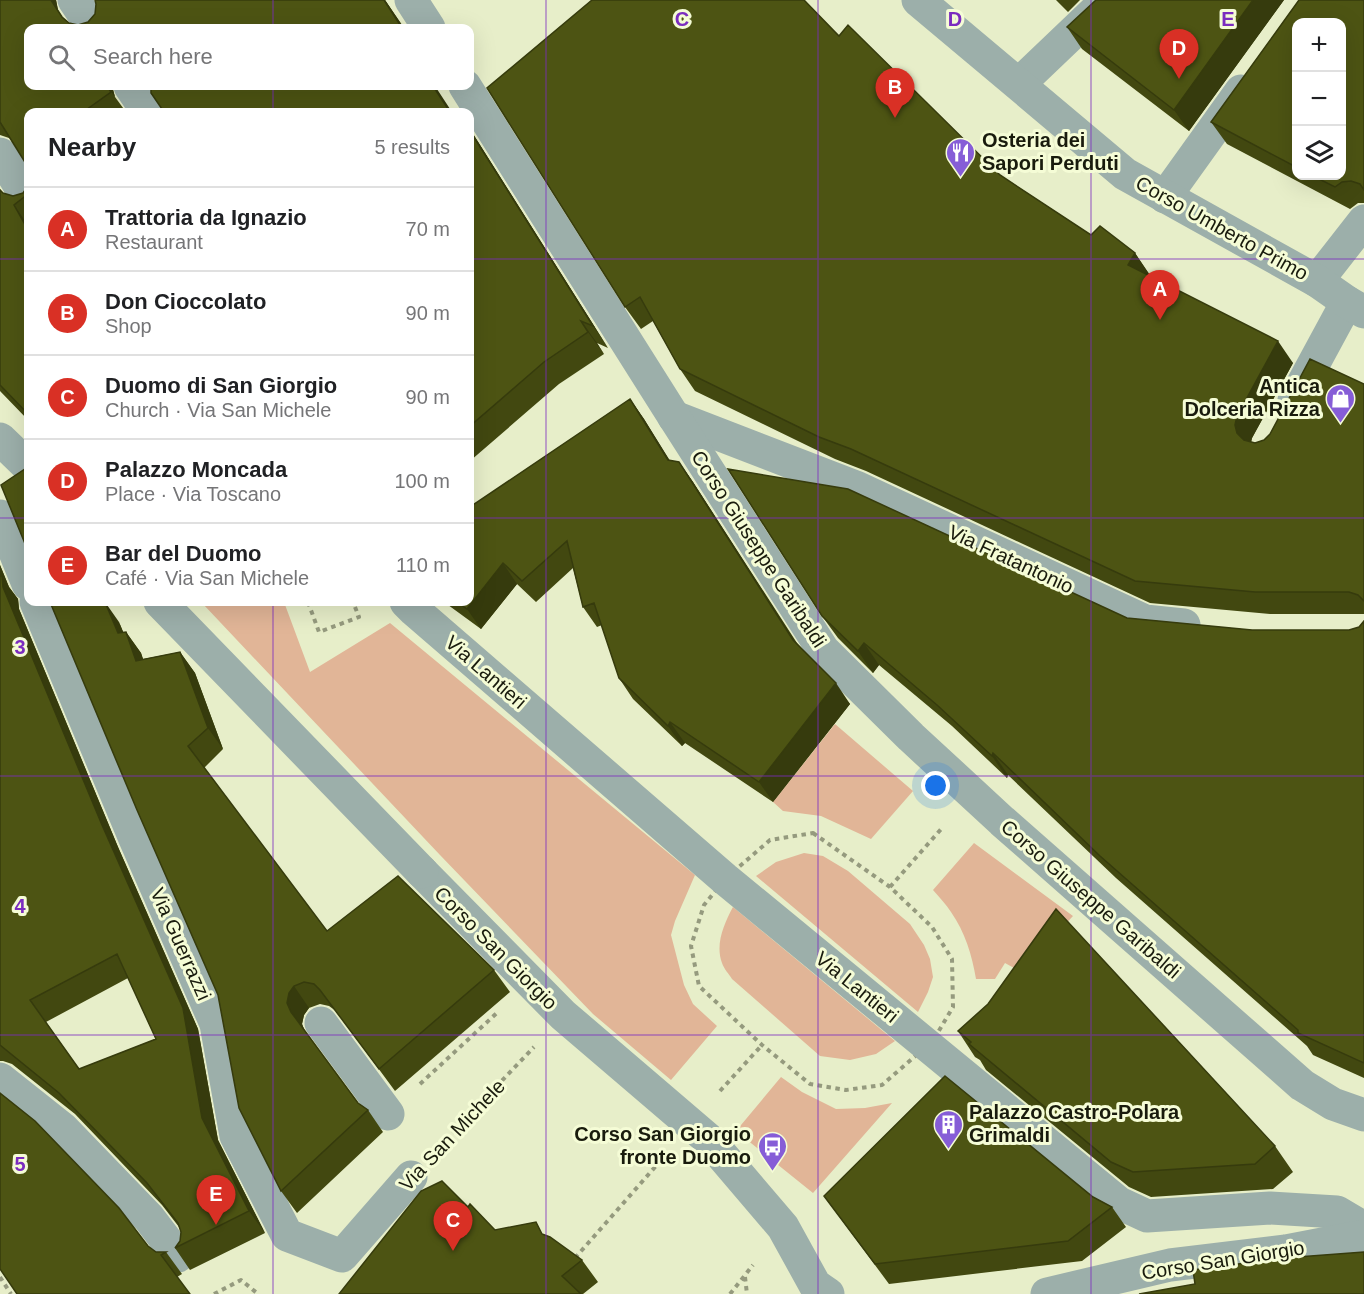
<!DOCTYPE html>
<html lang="en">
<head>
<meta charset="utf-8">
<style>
	body { margin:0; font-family:Arial,sans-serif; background:#f6f6f6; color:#202124 }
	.controls { position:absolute; right:18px; top:18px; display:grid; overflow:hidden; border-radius:12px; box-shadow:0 6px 24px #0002 }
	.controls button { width:54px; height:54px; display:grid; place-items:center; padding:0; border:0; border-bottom:2px solid #e0e0e0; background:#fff; color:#202124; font:30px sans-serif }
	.you { position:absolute; left:936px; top:786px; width:21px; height:21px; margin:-15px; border:4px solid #fff; border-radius:50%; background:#1a73e8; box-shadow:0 0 0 9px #1a73e833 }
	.badge { display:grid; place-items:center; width:39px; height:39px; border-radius:50%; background:#d93025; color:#fff; font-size:20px; font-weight:700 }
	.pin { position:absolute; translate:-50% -50px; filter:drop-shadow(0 2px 3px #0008) }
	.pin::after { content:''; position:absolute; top:32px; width:21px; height:18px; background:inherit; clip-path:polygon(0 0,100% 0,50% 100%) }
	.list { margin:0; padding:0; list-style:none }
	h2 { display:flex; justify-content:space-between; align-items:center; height:78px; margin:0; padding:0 24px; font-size:26px }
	h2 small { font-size:20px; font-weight:400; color:#757577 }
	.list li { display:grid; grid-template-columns:39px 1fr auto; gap:18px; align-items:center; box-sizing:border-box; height:84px; padding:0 24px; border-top:2px solid #e0e0e0 }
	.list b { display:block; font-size:22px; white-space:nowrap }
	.list p { margin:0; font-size:20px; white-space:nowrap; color:#757577 }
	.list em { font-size:20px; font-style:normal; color:#757577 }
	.icon { flex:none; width:33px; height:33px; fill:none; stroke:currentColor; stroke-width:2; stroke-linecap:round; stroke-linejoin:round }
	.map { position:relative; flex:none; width:1364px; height:1294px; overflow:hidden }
	.search { position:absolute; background:#fff; box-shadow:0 6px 24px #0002; left:24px; top:24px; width:450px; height:66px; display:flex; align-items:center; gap:15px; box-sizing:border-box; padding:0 21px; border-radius:12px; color:#757577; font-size:22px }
	.panel { position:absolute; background:#fff; box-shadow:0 6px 24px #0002; left:24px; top:108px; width:450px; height:498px; border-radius:12px }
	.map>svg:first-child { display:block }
	.green { fill:#e1b597 }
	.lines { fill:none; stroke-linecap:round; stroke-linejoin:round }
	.path { stroke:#959a7e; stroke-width:4; stroke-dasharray:4.5 4.5; stroke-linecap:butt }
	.pedestrian { stroke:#9cafaa; stroke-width:33 }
	.minor { stroke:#9cafaa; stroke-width:33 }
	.tertiary { stroke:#9cafaa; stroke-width:33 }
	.tertiary-bridge { stroke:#9cafaa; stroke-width:33 }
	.wall { fill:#424810; fill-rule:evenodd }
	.shaded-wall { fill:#363b0d }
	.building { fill:#4d5413; stroke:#363b0d; stroke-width:1.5; fill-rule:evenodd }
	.grid { fill:none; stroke:#7b2cbf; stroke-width:1.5; stroke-opacity:0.55 }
	.labels { text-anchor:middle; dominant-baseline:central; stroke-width:6; stroke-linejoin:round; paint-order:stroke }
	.poi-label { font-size:20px; font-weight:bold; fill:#191b0d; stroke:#f5fcd6; text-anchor:start }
	.street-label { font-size:20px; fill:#191b0d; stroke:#f5fcd6 }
	.grid-label { font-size:20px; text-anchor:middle; font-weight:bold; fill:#7b2cbf; stroke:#f5fcd6; stroke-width:6; stroke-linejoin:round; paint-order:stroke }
</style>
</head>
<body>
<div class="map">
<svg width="1364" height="1294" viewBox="0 0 1364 1294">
	<rect width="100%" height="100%" fill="#e7eec9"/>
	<path class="green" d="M210,602H284L310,672L390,623L695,875L675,921L671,935L684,985L693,1004L717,1026L671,1080L593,1014L440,855L203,604Z
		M835,724L913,791L871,839L821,816L783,811L773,802Z
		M974,843L1073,916L1021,972L1005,963L995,979H976C972,955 965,932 951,912C946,904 939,897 933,890Z
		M804,853L823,856L848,871L910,924L924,945L930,959L933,977L928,992L918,1012L756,876L776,862Z
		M733,907L895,1041L876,1054L850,1060L820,1056L732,979C729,974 724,969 722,963C715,944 724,924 733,907Z
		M781,1077L802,1092L836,1109L865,1108L892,1103L813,1193L736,1131Z"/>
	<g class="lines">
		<path class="path" d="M308,602L319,632L359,617L353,602
			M813,833L890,887L932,927L952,959L953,1007L937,1034L928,1045L882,1085L846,1090L810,1084L762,1045L699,986L691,946L704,905L725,879L770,840Z
			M890,887L943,827
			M420,1084L499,1011
			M720,1091L762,1045
			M440,1146L534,1047
			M575,1258L663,1158
			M0,1277L11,1294
			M745,1277L747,1294
			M214,1294L241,1280L258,1294
			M730,1294L753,1265"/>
		<path class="pedestrian" d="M1317,281L1364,221
			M1294,400L1347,302
			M321,1023L388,1114
			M0,1079L63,1129L149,1218L178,1256"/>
		<path class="minor" d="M74,0L93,28
			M1019,84L1107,0
			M130,86L148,112
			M0,154L28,199
			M1165,197L1241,91
			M674,417L858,488L1145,621L1184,625
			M0,516L28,584
			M36,602L135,839L216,1024L236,1136L287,1235L342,1256L411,1177
			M406,602L414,610L725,879L1119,1203L1147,1216L1270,1208L1337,1212L1364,1228"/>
		<path class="tertiary" d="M411,0L429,28
			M918,0L1125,174L1317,281L1347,302L1364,312
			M465,86L674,417L823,650L911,737L1002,821L1302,1085L1333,1104L1364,1115
			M0,439L28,466
			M422,872L563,1015L708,1139L783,1227L815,1285L828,1294
			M1047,1294L1170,1265L1286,1251L1364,1236"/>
		<path class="tertiary-bridge" d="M160,602L422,872"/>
	</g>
	<path class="wall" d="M0,0H56L58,10L63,18L69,23L78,25L88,22L95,14L96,4L95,0H385L404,28H28V86H112L115,97L126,112H28L12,140L9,138L0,135Z
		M1056,0H1080L1068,12Z
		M1284,0L1189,131L1082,49L1067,27Z
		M1299,0H1364V203H1358L1350,209L1227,144L1211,122ZM1296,22H1341V176H1296Z
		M839,36L1000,175L1091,235L1135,253L1150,276L1293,363L1252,438L1251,442L1255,443L1264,440L1364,384V614H1270L1150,603L866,471L835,459L695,391L680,369L653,321L641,329L625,307Z
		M470,129L608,348L597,343L604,354L559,384L470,461Z
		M28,186V420L0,391V189L3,193L13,196L23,193Z
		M630,399L644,419L669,460L679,462L693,482L797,643L850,704L773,802L685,743L682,746L633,699L619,678L602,625L597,627L583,607L573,568L536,602L517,584L481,629L444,602H470Z
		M0,565L9,587L18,599L19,609L118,847L198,1029L218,1140L265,1233L190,1270L175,1248L180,1241L181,1232L179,1227L162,1205L75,1114L12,1064L3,1061H0ZM128,978L156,1039L79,1069L46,1022Z
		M822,616L1127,618L1252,630H1349L1359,627L1364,621V1078L1313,1055L1307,1046L1116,878L1008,775L1007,778L952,726L879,665L873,673L838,638Z
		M119,622L123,632H126L141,653L143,659L180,652L195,673L223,749L204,768L327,931L494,970L510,992L395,1091L336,1011L329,1006L320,1004L309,1008L304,1015L302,1024L305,1032L358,1103L368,1110L383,1132L297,1213L281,1191L218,995Z
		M958,1031L1275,1146L1293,1172L1273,1189L1151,1197L1129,1187L986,1070L980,1060L975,1057Z
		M824,1196L1093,1197L1112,1207L1126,1227L1082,1261L889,1284Z
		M468,1207L495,1230L544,1235L582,1260L598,1282L583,1294H339Z
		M148,1246L156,1252H166L182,1274L177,1277Z"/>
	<path class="shaded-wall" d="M51,0H56L58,10L71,28Z
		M384,0H385L404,28H402Z
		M1253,0H1284L1189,131L1174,110Z
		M107,86H112L115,97L126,112Z
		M433,86H435L452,112H450Z
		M470,129L473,134L608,348L593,326L470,131Z
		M14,205L28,225V230Z
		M1135,253L1150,275L1144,287L1128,265Z
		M581,321L597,343L604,354L588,332Z
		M1278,341L1293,363L1252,438L1250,447L1237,433L1235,425L1237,416Z
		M630,399L644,419L682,480L668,460Z
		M679,462L693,482L807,660L793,640Z
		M503,563L517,584L481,629L467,609Z
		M0,565L9,587L18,599L19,609L118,847L198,1029L218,1140L265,1233L249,1211L202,1118L102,825L3,587L0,576Z
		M105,602L119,622L133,655L118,633Z
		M126,632L141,653L151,683L136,661Z
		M864,643L879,665L873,673L858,651Z
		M180,652L195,673L223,749L208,728Z
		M836,683L850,704L773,802L759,782Z
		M670,722L685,743L682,746L668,726Z
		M993,753L1008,775L1007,778L992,756Z
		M294,986L309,1008L304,1015L302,1024L306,1034L291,1012L287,1003L289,993Z"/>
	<path class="building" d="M0,0H51L62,17L69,23L78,25L88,22L95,14L96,4L95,0H384L402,28H28V86H107L111,92L83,112H28V167L0,122Z
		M592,0H804L839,36L848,25L1000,175L1091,235L1100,226L1135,253L1128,265L1278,341L1237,416L1235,425L1237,433L1244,440L1255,443L1264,440L1270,434L1310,359L1364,384V601L1358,595L1349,592H1255L1135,581L851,449L819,437L680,369L640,297L625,307L487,88Z
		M1096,0H1253L1174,110L1067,27Z
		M1299,0H1364V190L1360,184L1351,181L1342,182L1335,187L1313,176H1341V22H1296V167L1211,122Z
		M150,86H433L450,112H164L151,93V88Z
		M470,131L593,326L581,321L588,332L544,362L470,426Z
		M28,186V194L14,205L28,230V414L0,385V190L3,193L13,196L23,193Z
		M630,399L668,460L679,462L793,640L836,683L759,782L670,722L668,726L619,678L594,603L583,607L567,541L522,581L503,563L467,609L457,602H470V507Z
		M28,467V551L1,485Z
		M728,469L848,489L1127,618L1252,630H1349L1359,627L1364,621V1063L1298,1033V1030L1100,856L993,753L992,756L937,705L864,643L858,651L822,616Z
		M0,575L2,577L3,587L102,825L183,1008L202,1118L249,1211L175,1248L180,1241L181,1232L178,1223L147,1183L59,1093L0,1045ZM117,954L156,1039L79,1069L30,1000Z
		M50,602H90V604L99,602H105L118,633L126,632L136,661L180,652L208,728L188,746L327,931L398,876L494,970L379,1069L320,990L314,984L304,982L294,986L289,993L287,1003L291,1012L358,1103L368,1110L281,1191L239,1108L218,995L137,810Z
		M1056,909L1275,1146L1255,1164L1133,1172L1111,1162L969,1044L971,1042L958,1031L988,1004Z
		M945,1076L1093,1197L1112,1207L1068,1241L875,1264L824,1196Z
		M0,1093L35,1121L119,1208L148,1246L156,1252H166L161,1255L190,1294H17L0,1269Z
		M442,1181L468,1207L470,1204L495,1230L536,1222L542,1234L550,1237L582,1260L562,1276L581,1294H339L421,1191Z
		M1364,1252V1294H1139L1195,1284L1193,1270L1284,1258Z"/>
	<path class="grid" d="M273,0V28M546,0V1294M818,0V1294M1091,0V1294M273,86V112M0,259H28M470,259H1364M0,518H28M470,518H1364M273,602V1294M0,776H1364M0,1035H1364"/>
	<defs>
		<symbol id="restaurant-pin" viewBox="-11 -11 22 30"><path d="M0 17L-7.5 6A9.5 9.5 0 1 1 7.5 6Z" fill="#865dd7" stroke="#f5fcd6"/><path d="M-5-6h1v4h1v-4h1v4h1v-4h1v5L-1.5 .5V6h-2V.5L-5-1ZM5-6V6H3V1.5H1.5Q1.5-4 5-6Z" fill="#fff"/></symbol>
		<symbol id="shop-pin" viewBox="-11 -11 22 30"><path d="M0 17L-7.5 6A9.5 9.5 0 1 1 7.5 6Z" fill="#865dd7" stroke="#f5fcd6"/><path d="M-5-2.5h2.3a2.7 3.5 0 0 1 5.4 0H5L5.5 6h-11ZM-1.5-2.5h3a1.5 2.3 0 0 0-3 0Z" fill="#fff"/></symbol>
		<symbol id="building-pin" viewBox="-11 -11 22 30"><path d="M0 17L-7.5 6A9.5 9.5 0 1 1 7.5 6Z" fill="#865dd7" stroke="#f5fcd6"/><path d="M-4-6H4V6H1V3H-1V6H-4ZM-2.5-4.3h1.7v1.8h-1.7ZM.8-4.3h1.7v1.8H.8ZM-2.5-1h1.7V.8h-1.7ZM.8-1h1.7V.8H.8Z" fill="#fff"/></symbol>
		<symbol id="bus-pin" viewBox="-11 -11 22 30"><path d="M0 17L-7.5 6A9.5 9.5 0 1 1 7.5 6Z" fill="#865dd7" stroke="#f5fcd6"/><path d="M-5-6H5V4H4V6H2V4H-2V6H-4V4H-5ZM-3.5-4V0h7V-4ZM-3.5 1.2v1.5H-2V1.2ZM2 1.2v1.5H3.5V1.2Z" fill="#fff"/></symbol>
	</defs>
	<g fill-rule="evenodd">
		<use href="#restaurant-pin" x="944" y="136" width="33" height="45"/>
		<use href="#shop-pin" x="1324" y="382" width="33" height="45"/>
		<use href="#building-pin" x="932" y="1108" width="33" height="45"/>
		<use href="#bus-pin" x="756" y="1130" width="33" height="45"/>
	</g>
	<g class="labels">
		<g class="poi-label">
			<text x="982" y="140">Osteria dei<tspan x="982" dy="23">Sapori Perduti</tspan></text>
			<text x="1320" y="386" text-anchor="end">Antica<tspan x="1320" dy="23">Dolceria Rizza</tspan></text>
			<text x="969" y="1112">Palazzo Castro-Polara<tspan x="969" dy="23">Grimaldi</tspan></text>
			<text x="751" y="1134" text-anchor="end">Corso San Giorgio<tspan x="751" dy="23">fronte Duomo</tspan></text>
		</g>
		<g class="street-label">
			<text transform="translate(1222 228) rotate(29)">Corso Umberto Primo</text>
			<text transform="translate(759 549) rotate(57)">Corso Giuseppe Garibaldi</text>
			<text transform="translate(1011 559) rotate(25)">Via Fratantonio</text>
			<text transform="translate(486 672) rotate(41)">Via Lantieri</text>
			<text transform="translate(1091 899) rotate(41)">Corso Giuseppe Garibaldi</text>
			<text transform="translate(181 944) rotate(66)">Via Guerrazzi</text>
			<text transform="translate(496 948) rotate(45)">Corso San Giorgio</text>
			<text transform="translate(857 987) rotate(39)">Via Lantieri</text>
			<text transform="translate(452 1135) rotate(-47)">Via San Michele</text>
			<text transform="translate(1223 1260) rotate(-9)">Corso San Giorgio</text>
		</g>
	</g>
	<g class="grid-label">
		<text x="682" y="26">C</text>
		<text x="955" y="26">D</text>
		<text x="1228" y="26">E</text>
		<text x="20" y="654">3</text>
		<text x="20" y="913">4</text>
		<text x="20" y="1171">5</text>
	</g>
</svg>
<div class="controls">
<button>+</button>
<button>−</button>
<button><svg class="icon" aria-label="layers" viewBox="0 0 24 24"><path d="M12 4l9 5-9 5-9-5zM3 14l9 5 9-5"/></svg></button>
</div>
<div class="you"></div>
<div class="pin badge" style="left:1160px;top:320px">A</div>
<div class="pin badge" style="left:895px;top:118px">B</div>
<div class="pin badge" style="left:453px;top:1251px">C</div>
<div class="pin badge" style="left:1179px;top:79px">D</div>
<div class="pin badge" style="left:216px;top:1225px">E</div>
<div class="search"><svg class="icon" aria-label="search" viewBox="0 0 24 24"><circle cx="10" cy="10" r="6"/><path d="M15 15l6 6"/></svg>Search here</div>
<section class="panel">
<h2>Nearby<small>5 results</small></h2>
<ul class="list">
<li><span class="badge">A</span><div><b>Trattoria da Ignazio</b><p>Restaurant</p></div><em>70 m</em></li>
<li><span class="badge">B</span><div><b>Don Cioccolato</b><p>Shop</p></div><em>90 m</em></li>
<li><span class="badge">C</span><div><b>Duomo di San Giorgio</b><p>Church · Via San Michele</p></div><em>90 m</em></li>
<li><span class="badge">D</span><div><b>Palazzo Moncada</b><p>Place · Via Toscano</p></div><em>100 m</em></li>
<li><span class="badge">E</span><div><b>Bar del Duomo</b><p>Café · Via San Michele</p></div><em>110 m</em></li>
</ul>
</section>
</div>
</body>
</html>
